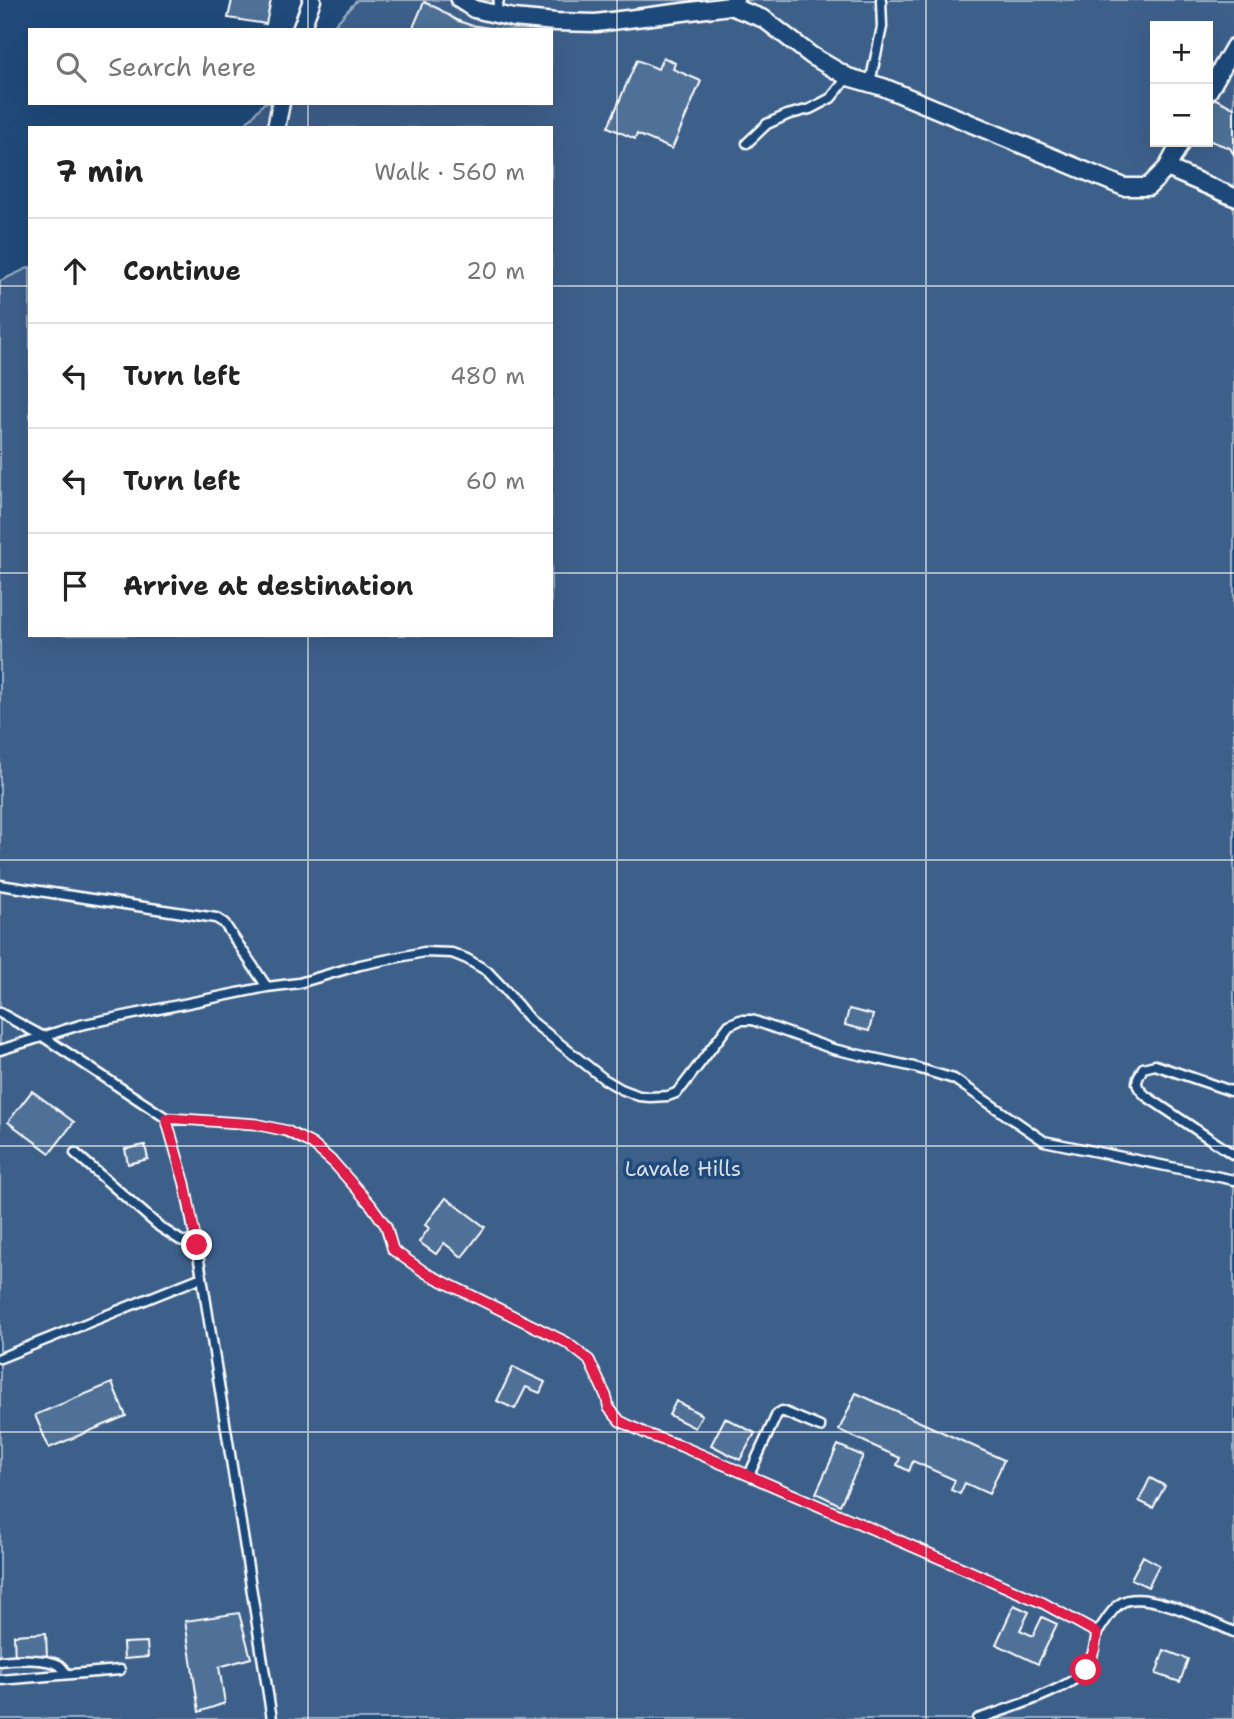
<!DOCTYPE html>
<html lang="en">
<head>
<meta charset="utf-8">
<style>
	body { margin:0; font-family:"Shantell Sans",sans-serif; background:#f2f2f2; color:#222 }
	.controls { position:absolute; right:21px; top:21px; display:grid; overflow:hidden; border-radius:0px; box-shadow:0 7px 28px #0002 }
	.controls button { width:63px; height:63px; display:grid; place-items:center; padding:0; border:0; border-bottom:2px solid #e0e0e0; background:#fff; color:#222; font:35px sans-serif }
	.stop { position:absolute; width:21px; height:21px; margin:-16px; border:5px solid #e11d48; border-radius:50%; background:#fff }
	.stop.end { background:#e11d48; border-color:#fff; box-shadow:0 2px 7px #0008 }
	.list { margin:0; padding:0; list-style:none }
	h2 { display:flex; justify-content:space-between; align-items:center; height:91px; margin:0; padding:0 28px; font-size:30px }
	h2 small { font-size:23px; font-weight:400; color:#767676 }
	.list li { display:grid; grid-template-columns:46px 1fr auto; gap:21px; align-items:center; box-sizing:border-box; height:105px; padding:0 28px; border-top:2px solid #e0e0e0 }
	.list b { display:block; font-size:26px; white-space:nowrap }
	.list em { font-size:23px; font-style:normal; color:#767676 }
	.icon { flex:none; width:38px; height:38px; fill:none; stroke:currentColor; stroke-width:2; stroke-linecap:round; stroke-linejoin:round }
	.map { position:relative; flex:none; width:1234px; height:1719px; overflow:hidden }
	.search { position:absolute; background:#fff; box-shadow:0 7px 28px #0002; left:28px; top:28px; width:525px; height:77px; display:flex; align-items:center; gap:18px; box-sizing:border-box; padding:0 24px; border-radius:0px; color:#767676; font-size:26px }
	.panel { position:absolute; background:#fff; box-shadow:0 7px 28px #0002; left:28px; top:126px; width:525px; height:511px; border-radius:0px }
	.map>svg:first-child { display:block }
	.green { fill:#3c618b; stroke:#9eb0c5; stroke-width:2; fill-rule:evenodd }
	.building { fill:#507197; stroke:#fff; stroke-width:2 }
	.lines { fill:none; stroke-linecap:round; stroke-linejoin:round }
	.service-casing { stroke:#fff; stroke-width:13 }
	.minor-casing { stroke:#fff; stroke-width:21 }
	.service { stroke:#1f4a7a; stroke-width:8 }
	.minor { stroke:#1f4a7a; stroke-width:16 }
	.route { stroke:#e11d48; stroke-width:9 }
	.grid { fill:none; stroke:#fff; stroke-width:2; stroke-opacity:0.55 }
	.labels { text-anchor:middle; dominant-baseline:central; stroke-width:7; stroke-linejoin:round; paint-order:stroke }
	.park-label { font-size:21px; fill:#d8dfe8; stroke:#1f4a7a }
</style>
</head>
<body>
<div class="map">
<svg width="1234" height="1719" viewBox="0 0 1234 1719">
	<rect width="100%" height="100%" fill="#1f4a7a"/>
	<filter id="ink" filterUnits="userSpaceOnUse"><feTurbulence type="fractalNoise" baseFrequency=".0143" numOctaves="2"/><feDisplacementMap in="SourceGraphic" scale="14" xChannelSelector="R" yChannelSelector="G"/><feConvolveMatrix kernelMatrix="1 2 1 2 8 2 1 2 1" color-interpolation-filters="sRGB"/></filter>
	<g filter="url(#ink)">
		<path class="green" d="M357,0H1234V1719H0V281L30,267V635H551V128H242L264,103H551V30H330ZM1155,26H1208V142H1155Z"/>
		<path class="building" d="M232,0H271L266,24L228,18Z
			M424,2L439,9L456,20L470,25L503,30H412Z
			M663,57L675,63L673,69L701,81L672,149L637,134L635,139L608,127L637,60L658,69Z
			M1212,97L1234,108V155L1230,148L1208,140V107Z
			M849,1009L873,1015L869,1031L845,1025Z
			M32,1091L74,1122L50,1153L8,1122Z
			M145,1145L148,1159L128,1164L125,1149Z
			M446,1198L485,1227L462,1257L444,1243L436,1254L419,1242L429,1228L425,1225Z
			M513,1367L545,1382L540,1393L526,1387L515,1409L497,1401Z
			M112,1383L126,1416L49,1448L35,1415Z
			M856,1393L1004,1460L989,1494L965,1483L960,1494L951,1490L955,1480L913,1461L909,1471L897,1465L900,1458L839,1430Z
			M676,1401L702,1415L695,1428L669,1415Z
			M725,1418L755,1433L740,1460L711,1445Z
			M838,1445L863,1456L840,1505L816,1493Z
			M1150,1478L1165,1486L1153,1508L1139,1501Z
			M1143,1556L1159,1565L1148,1587L1131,1579Z
			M1014,1605L1029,1612L1020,1630L1033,1636L1042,1617L1057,1624L1038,1664L996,1644Z
			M239,1613L251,1658L219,1667L225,1703L199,1712L185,1621Z
			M46,1633L47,1658L15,1660L14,1635Z
			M147,1642L148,1657L124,1659L123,1643Z
			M1164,1650L1188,1659L1180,1682L1156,1674Z"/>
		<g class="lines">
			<defs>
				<path id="service" d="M495,14L499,0
					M870,83L882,27L881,0
					M747,143L767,124L787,115L810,109L831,98L848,77
					M0,885L216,918L224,923L267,987
					M0,1013L42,1036L166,1118L185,1184L202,1277
					M0,1050L80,1025L267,987L299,983L360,965L424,952L452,953L467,959L487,971L506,991L530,1020L604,1079L621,1089L639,1096L650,1097L668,1096L676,1093L682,1087L729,1025L740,1020H752L833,1049L914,1067L954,1079L1044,1141L1234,1180
					M1234,1092L1155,1065L1143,1068C1136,1082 1133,1084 1146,1096L1234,1155
					M166,1118L255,1124L287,1131L312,1144L334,1163L371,1205L386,1226L393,1250L426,1273L566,1342L589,1360L606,1396L609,1408L620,1421L649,1435L681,1446L1043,1603L1097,1633C1095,1645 1093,1659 1086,1669C1072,1689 1002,1711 978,1719
					M75,1153L160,1227L180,1240L197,1245
					M0,1358L202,1277L272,1719
					M749,1475L777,1414L782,1411L820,1427
					M1097,1633C1104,1624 1111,1609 1121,1603C1144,1588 1210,1622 1234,1632
					M0,1661C15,1659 46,1658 59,1665C62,1667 65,1672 67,1674
					M0,1680L120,1670"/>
				<path id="minor" d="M460,0L474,9L513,18L556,22L596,23L730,6L735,0
					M730,6L764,19L812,56L848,77L883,87L1124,187H1148L1167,168L1181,142
					M301,30L312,0
					M1208,92L1234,47
					M276,128L281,103
					M1167,168L1234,197"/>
			</defs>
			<use href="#service" class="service-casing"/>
			<use href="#minor" class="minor-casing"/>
			<use href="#service" class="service"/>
			<use href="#minor" class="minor"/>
		</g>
	</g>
	<g class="lines" filter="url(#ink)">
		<path class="route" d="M197,1245L185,1184L166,1118L255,1124L287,1131L312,1144L334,1163L371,1205L386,1226L393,1250L426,1273L566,1342L589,1360L606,1396L609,1408L620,1421L649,1435L681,1446L1043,1603L1097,1633L1095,1648L1086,1670"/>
	</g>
	<path class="grid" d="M308,0V30M617,0V1719M926,0V1719M308,103V128M0,286H30M551,286H1234M0,573H30M551,573H1234M308,635V1719M0,860H1234M0,1146H1234M0,1432H1234"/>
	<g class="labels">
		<g class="park-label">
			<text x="683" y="1169">Lavale Hills</text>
		</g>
	</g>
</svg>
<div class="controls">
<button>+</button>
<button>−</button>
</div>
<div class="stop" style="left:1086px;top:1670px"></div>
<div class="stop end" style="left:197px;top:1245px"></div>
<div class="search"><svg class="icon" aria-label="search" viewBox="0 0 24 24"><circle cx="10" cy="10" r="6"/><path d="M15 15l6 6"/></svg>Search here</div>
<section class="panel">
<h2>7 min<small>Walk · 560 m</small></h2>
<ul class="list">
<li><svg class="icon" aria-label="ahead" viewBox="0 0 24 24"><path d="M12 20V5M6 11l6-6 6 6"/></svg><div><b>Continue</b></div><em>20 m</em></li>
<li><svg class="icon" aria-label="left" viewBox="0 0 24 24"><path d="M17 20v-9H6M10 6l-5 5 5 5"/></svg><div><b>Turn left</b></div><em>480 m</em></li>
<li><svg class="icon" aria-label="left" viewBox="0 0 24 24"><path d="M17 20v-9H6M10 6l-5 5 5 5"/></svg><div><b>Turn left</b></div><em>60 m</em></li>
<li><svg class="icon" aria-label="arrive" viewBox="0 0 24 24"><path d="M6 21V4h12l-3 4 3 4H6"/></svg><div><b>Arrive at destination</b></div></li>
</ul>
</section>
</div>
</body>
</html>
